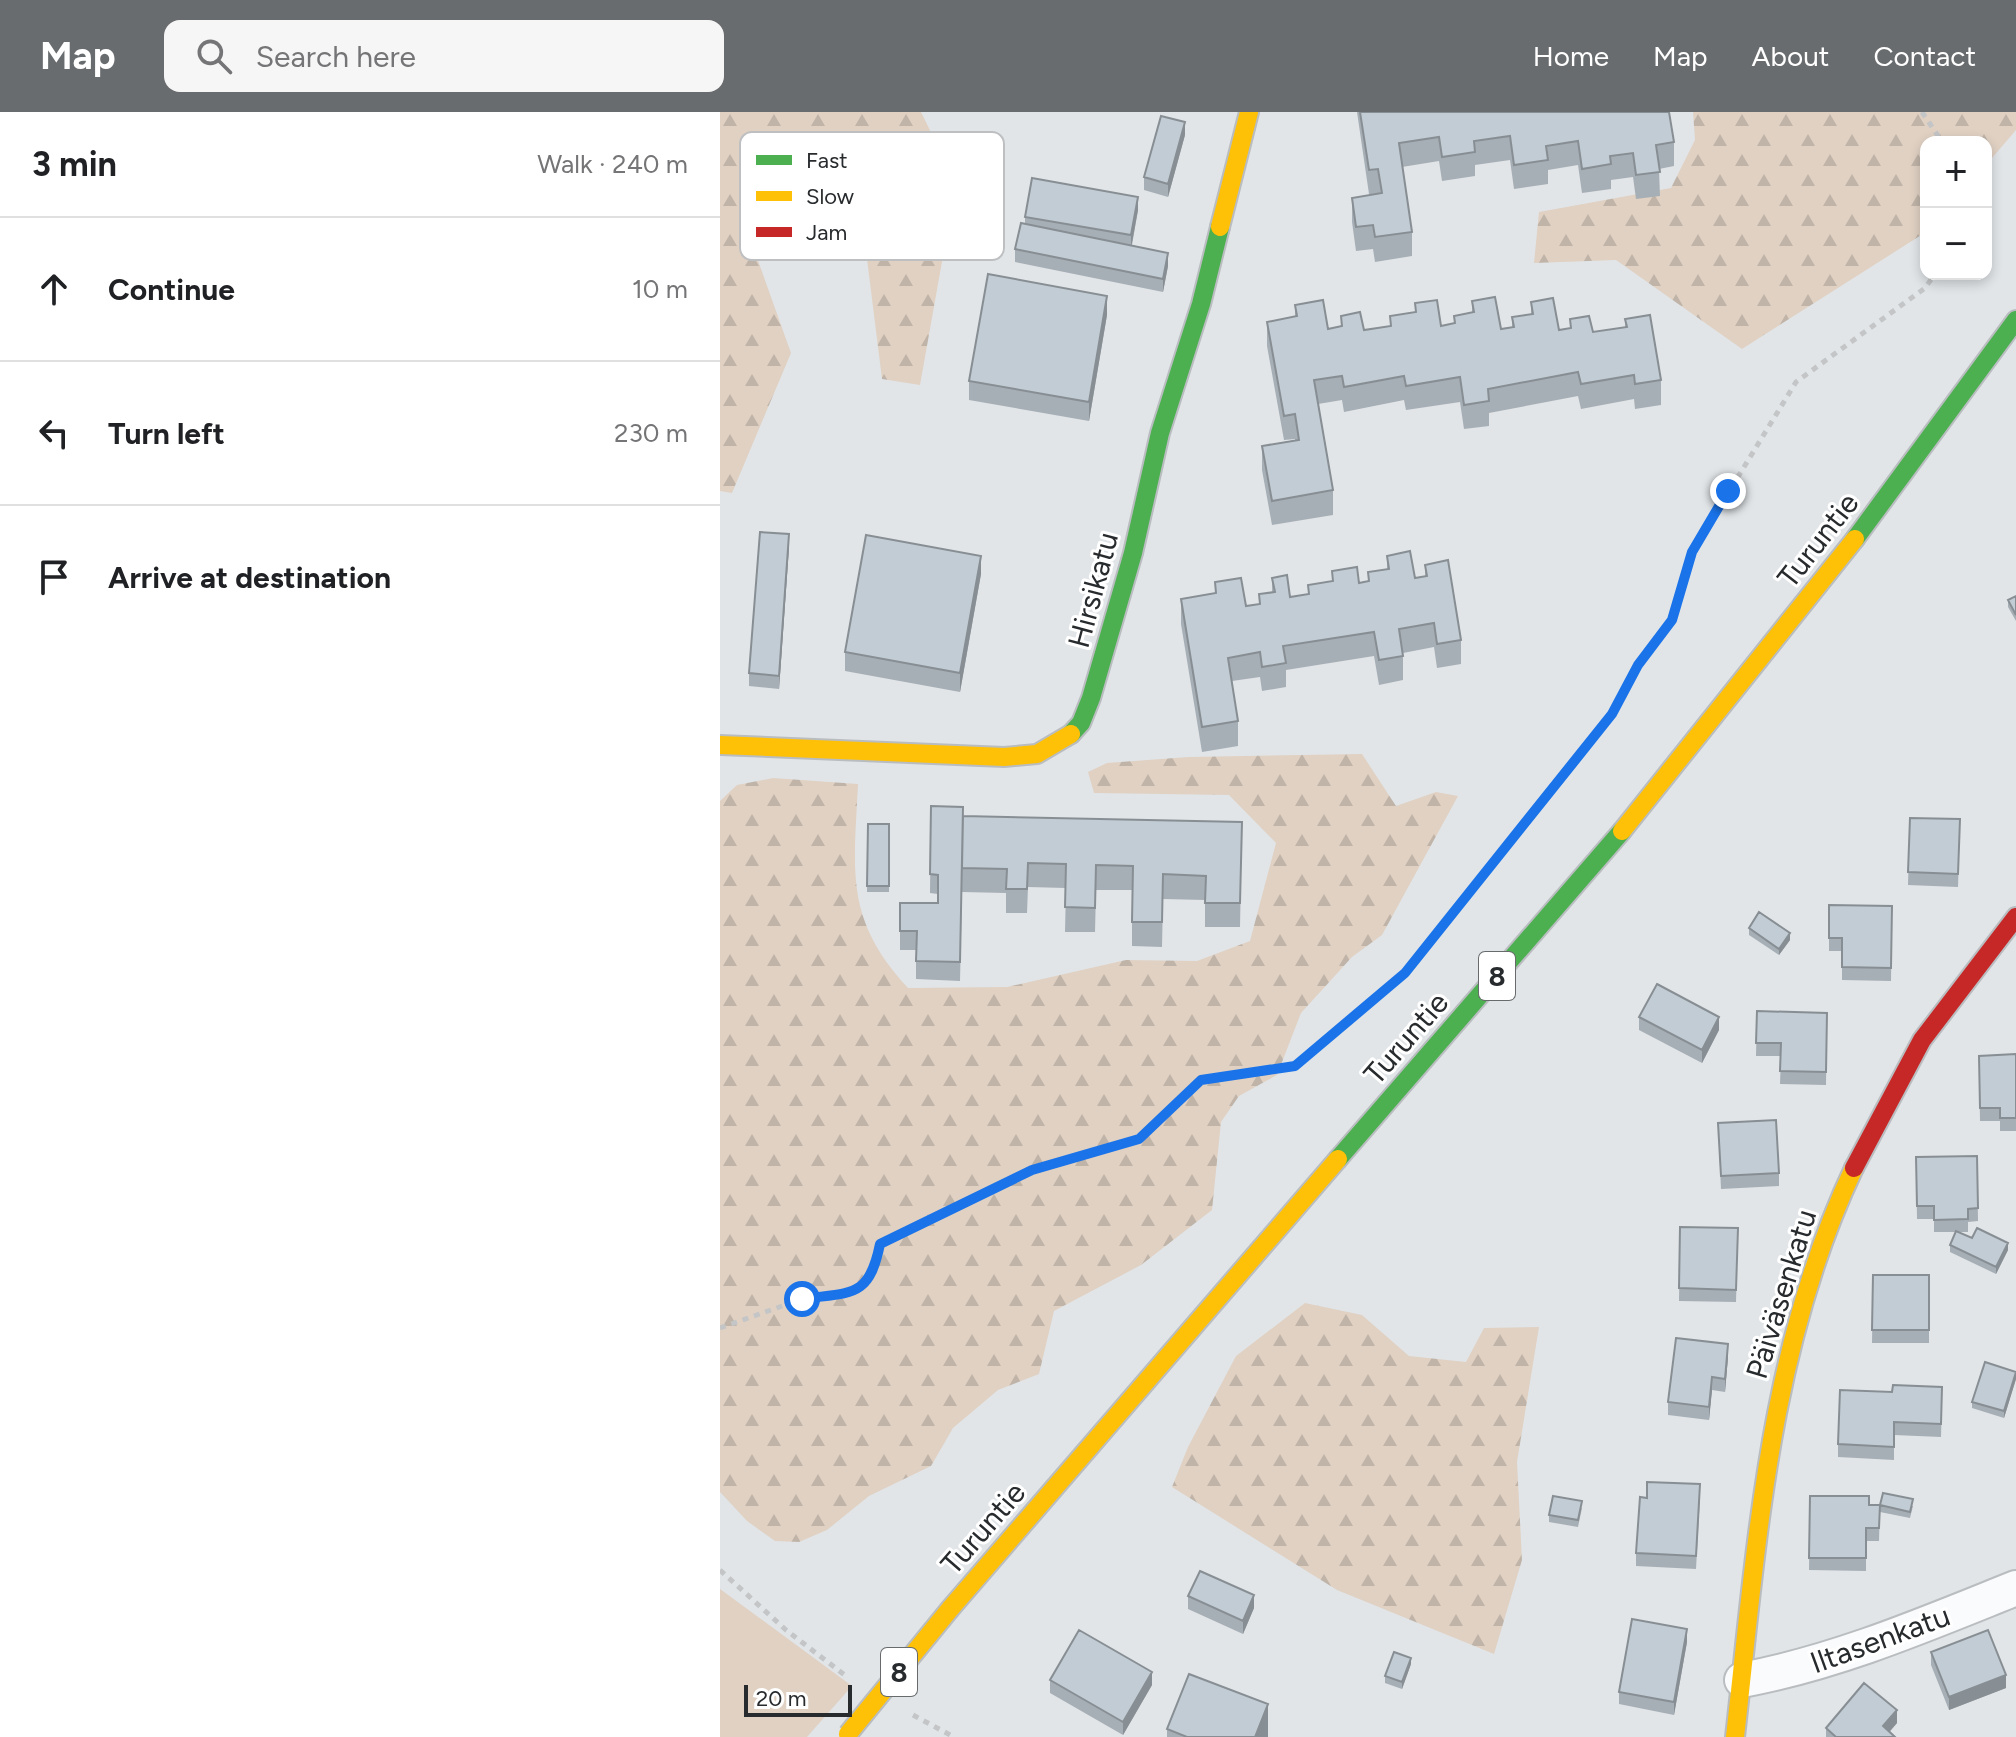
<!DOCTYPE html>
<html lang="en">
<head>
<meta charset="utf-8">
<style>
	body { margin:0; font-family:Figtree,sans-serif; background:#f6f6f6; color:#202124 }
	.controls { position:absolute; right:24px; top:24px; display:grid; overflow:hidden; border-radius:16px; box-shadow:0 4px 12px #0003 }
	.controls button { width:72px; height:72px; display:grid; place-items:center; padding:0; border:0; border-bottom:2px solid #e0e0e0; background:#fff; color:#202124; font:40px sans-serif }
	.scale { position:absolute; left:24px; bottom:20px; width:108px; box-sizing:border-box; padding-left:8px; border:4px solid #282b2d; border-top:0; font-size:22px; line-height:28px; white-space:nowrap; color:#282b2d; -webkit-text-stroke:6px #fff; paint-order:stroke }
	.stop { position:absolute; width:24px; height:24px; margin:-18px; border:6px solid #1a73e8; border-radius:50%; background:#fff }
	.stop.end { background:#1a73e8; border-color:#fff; box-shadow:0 2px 8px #0008 }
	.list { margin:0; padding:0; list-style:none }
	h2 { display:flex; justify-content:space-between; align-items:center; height:104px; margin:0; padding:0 32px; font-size:34px }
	h2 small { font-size:26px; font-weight:400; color:#757577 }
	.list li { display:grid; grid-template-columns:52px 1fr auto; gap:24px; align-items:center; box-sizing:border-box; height:144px; padding:0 32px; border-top:2px solid #e0e0e0 }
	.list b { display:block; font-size:30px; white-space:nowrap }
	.list em { font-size:26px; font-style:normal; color:#757577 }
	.icon { flex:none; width:44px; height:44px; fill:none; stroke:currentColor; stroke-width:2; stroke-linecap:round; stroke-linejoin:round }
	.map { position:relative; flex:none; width:1296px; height:1625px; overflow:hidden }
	header { display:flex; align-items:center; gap:48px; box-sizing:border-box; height:112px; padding:0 40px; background:#696c6e; color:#fff }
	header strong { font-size:38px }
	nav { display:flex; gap:44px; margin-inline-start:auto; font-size:28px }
	.search { width:560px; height:72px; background:#f6f6f6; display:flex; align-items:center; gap:20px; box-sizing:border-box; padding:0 28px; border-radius:16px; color:#757577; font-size:30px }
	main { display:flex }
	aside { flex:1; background:#fff }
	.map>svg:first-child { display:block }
	.green { fill:#e0d1c3 }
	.forest { fill:url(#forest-firs) }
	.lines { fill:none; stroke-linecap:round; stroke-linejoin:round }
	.street-casing { stroke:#babdc0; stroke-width:38 }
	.fast-casing { stroke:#babdc0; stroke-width:22 }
	.slow-casing { stroke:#babdc0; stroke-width:22 }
	.jam-casing { stroke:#babdc0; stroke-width:22 }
	.path { stroke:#c3c5c6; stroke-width:5; stroke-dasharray:6 6; stroke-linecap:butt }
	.street { stroke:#fafbfc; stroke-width:34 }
	.fast { stroke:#4caf50; stroke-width:18 }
	.slow { stroke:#ffc107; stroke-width:18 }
	.jam { stroke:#c62828; stroke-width:18 }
	.slow-bridge-casing { stroke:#babdc0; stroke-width:22; stroke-linecap:butt }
	.slow-bridge { stroke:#ffc107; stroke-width:18 }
	.wall { fill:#a7afb6 }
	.shaded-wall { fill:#888f94 }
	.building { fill:#c2ccd4; stroke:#888f94; stroke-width:2 }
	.route { stroke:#1a73e8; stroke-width:10 }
	.labels { text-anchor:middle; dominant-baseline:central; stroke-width:6; stroke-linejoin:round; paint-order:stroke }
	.shield { fill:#fff; stroke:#686b6c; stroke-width:2 }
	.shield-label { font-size:28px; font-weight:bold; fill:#282b2d }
	.street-label { font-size:30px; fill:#282b2d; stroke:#fff }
	.key { fill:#fff; stroke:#bebfc0; stroke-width:2 }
	.key-label { font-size:22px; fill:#282b2d }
</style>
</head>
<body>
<header>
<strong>Map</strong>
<div class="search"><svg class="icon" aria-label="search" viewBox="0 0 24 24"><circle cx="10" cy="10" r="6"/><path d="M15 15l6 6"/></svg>Search here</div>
<nav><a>Home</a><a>Map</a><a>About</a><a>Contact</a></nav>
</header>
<main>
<aside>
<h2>3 min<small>Walk · 240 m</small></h2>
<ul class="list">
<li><svg class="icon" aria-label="ahead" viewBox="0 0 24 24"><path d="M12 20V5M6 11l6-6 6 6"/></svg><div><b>Continue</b></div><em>10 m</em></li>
<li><svg class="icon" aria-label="left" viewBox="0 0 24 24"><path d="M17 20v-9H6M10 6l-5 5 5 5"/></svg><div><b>Turn left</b></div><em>230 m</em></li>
<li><svg class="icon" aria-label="arrive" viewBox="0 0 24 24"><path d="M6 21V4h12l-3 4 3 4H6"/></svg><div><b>Arrive at destination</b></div></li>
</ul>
</aside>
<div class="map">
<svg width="1296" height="1625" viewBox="0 0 1296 1625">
	<defs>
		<pattern id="forest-firs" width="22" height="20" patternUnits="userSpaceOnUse" patternTransform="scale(2)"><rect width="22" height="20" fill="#e0d1c3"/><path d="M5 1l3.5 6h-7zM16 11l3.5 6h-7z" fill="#c0b4a8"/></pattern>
	</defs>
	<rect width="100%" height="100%" fill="#e1e5e8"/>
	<path class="green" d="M0,1477L132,1574L87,1625H0Z"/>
	<path class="forest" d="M0,0H201L232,63L230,105L200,273L162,267L147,147L64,94L35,140L71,241L12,381L0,379Z
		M973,0H1296V18L1266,53V30H1206V120L1022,237L896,148L814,151L819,100L951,76L975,28Z
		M642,642L676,694L716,680L738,684L662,823L632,845L581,901L557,963L519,984L501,1010L492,1098L421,1153L334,1199L319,1262L278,1278L233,1316L211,1354L149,1384L107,1418L79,1430L55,1429L27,1409L0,1380V689L17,673L53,666L138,672C134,760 124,807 188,876L287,875L406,848L477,849L530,829L556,731L509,683L374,681L368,660L387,651L468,645Z
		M585,1191L642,1203L689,1244L746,1250L764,1216L819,1215L797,1350L802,1448L774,1542L617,1478L452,1375L468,1335L516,1244Z"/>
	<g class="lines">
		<defs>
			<path id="street" d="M1022,1568C1118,1550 1206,1512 1296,1476"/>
			<path id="fast" d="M1135,427L1296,208
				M351,622L361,611L371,586L413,441L440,321L481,192L500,115
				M618,1047L902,719"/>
			<path id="slow" d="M500,115L529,0
				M0,633L284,645L317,642L351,622
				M902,719L1135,427
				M230,1497L618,1047
				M1015,1625C1037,1431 1049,1235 1134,1056"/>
			<path id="jam" d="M1134,1056L1202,928L1296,805"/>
		</defs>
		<use href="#street" class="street-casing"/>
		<use href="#fast" class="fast-casing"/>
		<use href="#slow" class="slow-casing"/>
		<use href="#jam" class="jam-casing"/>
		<path class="path" d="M1202,0L1222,30
			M0,1216L82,1187L135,1180L154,1162L160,1132L312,1058L419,1027L481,968L575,954L685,861L892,602L918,553L952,508L972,440L1076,270L1205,176L1215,162
			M0,1458L66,1518L126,1564
			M193,1603L234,1625"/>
		<use href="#street" class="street"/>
		<use href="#fast" class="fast"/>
		<use href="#slow" class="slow"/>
		<use href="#jam" class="jam"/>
		<defs>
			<path id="slow-bridge" d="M128,1622L230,1497"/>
		</defs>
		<use href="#slow-bridge" class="slow-bridge-casing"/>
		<use href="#slow-bridge" class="slow-bridge"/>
	</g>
	<path class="wall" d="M637,0H949L954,30V54L939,57L940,84L916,87L913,65L891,68V77L862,81L858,53L828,58V72L794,77L790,48L755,53V64L722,69L719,49L682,55L692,120V144L655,150L653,137L636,139L632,110V86L658,82H649Z
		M465,23L448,85L424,78V65Z
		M418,98L412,133L448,154L443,180L295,150V137L305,112V105Z
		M752,189L781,217L792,215V205L811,202V190L839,218L850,216V207L873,220L905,215V207L941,268V293L915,297L914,287L861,297L858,284L769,301V314L744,317L740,290L686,298L684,288L624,300L622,288L598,292L613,378V403L552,413L542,358V334L575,328V327L564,328L547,234V210L575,205V193L608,217L621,215V204L644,218L670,214V204L695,200V191L721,214L734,212V204L752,200Z
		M387,203L369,309L249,288V269Z
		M69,435L59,577L29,574V561Z
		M667,444L695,466L705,464V453L741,528V552L717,556L714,535L683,541V568L659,573L654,544L566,558V575L542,579L540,565L512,569L518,609V634L482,640L461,512V487L495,482V470L526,494L539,492V482L552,480V466L570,485L588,483V473L612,469V459L639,471L648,470V460L667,458Z
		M261,462L240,580L125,559V540Z
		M1296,484V509L1288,495V488Z
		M211,694L243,704L522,710L520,815H485V788L443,787L442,835L412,834V778H376L375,820H345L346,776L308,775L307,801H286V781L242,780L240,869L196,867V838H180V791H218V782L210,781Z
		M1190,706L1240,707L1238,775L1188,773Z
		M148,712H169V780H147Z
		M1109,793L1172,794L1171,869L1122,868V839H1109Z
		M1029,816L1070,828L1059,843L1029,823Z
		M1037,899L1107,901L1106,973L1060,972L1061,944H1036Z
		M919,905L999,918L982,951L919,918Z
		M1296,942V1019H1280V1009H1260L1259,944Z
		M998,1011L1059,1061V1074L1001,1077Z
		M1257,1044L1258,1109L1248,1110V1120H1239L1252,1126L1288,1138L1276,1162L1230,1140V1133L1236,1120H1214V1107H1197L1196,1045Z
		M960,1115L1018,1116L1016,1190L959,1189Z
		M1153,1163H1209V1231H1152Z
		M1008,1245L1005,1280L992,1278L989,1308L948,1303V1290Z
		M1296,1260V1267L1284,1306L1252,1296V1290Z
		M1222,1288L1221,1325L1174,1323V1348L1118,1345V1332Z
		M1090,1384L1149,1393H1160L1159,1429H1146V1459L1089,1458Z
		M980,1385L976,1457L916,1454V1441Z
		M1160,1393L1193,1394L1190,1406L1160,1400Z
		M862,1396L858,1415L829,1410V1403Z
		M468,1484L534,1496L523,1522L468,1497Z
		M967,1530L954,1603L899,1592V1580Z
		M1211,1540L1286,1576L1229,1598L1211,1553Z
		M691,1552L682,1577L665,1571V1564Z
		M330,1568L432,1573L403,1623L330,1581Z
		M1177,1611L1170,1619L1176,1625H1106V1616Z
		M447,1617L548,1625H447Z"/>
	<path class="shaded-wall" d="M465,10V23L448,85V72Z
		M418,85V98L411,136V123Z
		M448,141V154L443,180V167Z
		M387,184V203L369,309V290Z
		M69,422V435L59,577V564Z
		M261,444V462L240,580V561Z
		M1070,821V828L1059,843V837Z
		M999,905V918L982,951V938Z
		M1288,1131V1138L1276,1162V1155Z
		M1008,1232V1245L1005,1280V1267Z
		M1296,1260V1267L1284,1306V1299Z
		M992,1265V1278L989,1308V1295Z
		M534,1483V1496L523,1522V1509Z
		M967,1517V1530L954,1603V1590Z
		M691,1546V1552L682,1577V1570Z
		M432,1560V1573L403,1623V1610Z
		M1286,1563V1576L1229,1598V1585Z
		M548,1592V1625H535Z
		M1177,1598V1611L1165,1625L1163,1614Z"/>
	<path class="building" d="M640,0H949L954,30L936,33L940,60L916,63L913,41L890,44L891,52L862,57L858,29L826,34L828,48L794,53L790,24L754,29L755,40L722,45L719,25L679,31L692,120L655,125L653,113L636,115L632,86L662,81L658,57L649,58Z
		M441,4L465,10L448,72L424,65Z
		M312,66L418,85L411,123L305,105Z
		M301,111L448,141L443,167L295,137Z
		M268,162L387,184L369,290L249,269Z
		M775,185L781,217L794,215L792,205L813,202L811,190L833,186L839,218L851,216L850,207L869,204L873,220L907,215L905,207L930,203L941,268L915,272L914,263L861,272L858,260L768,277L769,289L744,293L740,265L686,274L684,264L624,275L622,264L594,268L613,378L552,389L542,334L579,328L575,302L564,304L547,210L577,204L575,193L603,188L608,217L622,214L621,204L640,200L644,218L671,214L670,204L696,200L695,191L717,188L721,214L735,211L734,204L754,200L752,189Z
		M40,420L69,422L59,564L29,561Z
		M146,423L261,444L240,561L125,540Z
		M690,439L695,466L707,464L705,453L728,448L741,528L717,532L714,511L679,517L683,544L659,548L654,520L563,534L566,551L542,555L540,540L508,546L518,609L482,615L461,487L496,481L495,470L521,466L526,494L540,492L539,482L555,480L552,466L567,463L570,485L589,482L588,473L613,469L612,459L637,455L639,471L649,469L648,460L669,457L667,444Z
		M1296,484V503L1288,488Z
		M211,694L243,695L240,850L196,849L197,819H180V791H218V763L210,762Z
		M243,704L522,710L520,791H485L486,764L443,762L442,810H412L413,754L376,753L375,796L345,795L346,752L308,751L307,777H286L287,757L242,756Z
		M1190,706L1240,707L1238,762L1188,760Z
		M148,712H169V774H147Z
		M1109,793L1172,794L1171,856L1122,855V826H1109Z
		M1039,800L1070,821L1059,837L1029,816Z
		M937,872L999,905L982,938L919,905Z
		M1037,899L1107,901L1106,960L1060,959L1061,931H1036Z
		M1296,942V1006H1280V996H1260L1259,944Z
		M1056,1008L1059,1061L1001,1064L998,1011Z
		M1257,1044L1258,1096L1248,1097V1107L1214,1108V1094H1197L1196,1045Z
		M960,1115L1018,1116L1016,1178L959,1176Z
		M1257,1116L1288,1131L1276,1155L1230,1133L1236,1119L1252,1126Z
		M1153,1163H1209V1218H1152Z
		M956,1226L1008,1232L1005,1267L992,1265L989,1295L948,1290Z
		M1265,1250L1296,1260L1284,1299L1252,1290Z
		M1173,1273L1222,1275L1221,1312L1174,1310V1335L1118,1332L1120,1278L1172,1280Z
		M927,1370L980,1372L976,1444L916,1441L920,1385L927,1386Z
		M1163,1381L1193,1387L1190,1400L1160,1393Z
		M833,1384L862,1389L858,1408L829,1403Z
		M1090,1384H1149V1393H1160L1159,1416H1146V1446H1089Z
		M480,1459L534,1483L523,1509L468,1484Z
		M912,1507L967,1517L954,1590L899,1580Z
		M359,1518L432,1560L403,1610L330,1568Z
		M1268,1518L1286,1563L1229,1585L1211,1540Z
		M674,1540L691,1546L682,1570L665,1564Z
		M469,1562L548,1592L535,1625H467L447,1617Z
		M1144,1571L1177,1598L1163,1614L1175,1625H1116L1106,1616Z"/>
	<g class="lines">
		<path class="route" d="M82,1187C131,1180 149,1187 160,1132L312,1058L419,1027L481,968L575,954L685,861L892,602L918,553L952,508L972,440L1008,379"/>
	</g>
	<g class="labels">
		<g class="shield">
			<rect x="759" y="840" width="36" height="48" rx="6"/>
			<rect x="161" y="1536" width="36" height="48" rx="6"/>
		</g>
		<g class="shield-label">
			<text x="777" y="864">8</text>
			<text x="179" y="1560">8</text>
		</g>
		<g class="street-label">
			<text transform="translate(1098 428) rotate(-52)">Turuntie</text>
			<text transform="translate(373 478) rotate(-75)">Hirsikatu</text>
			<text transform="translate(686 926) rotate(-49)">Turuntie</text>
			<text transform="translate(1061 1182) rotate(-73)">Päiväsenkatu</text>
			<text transform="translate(263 1416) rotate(-49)">Turuntie</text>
			<text transform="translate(1160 1527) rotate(-20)">Iltasenkatu</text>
		</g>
	</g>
	<rect x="20" y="20" width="264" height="128" rx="12" class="key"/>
	<rect x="36" y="43" width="36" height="10" fill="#4caf50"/>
	<rect x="36" y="79" width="36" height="10" fill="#ffc107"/>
	<rect x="36" y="115" width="36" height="10" fill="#c62828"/>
	<g class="key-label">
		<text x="86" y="56">Fast</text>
		<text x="86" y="92">Slow</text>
		<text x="86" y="128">Jam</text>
	</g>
</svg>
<div class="controls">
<button>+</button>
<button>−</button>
</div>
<div class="scale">20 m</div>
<div class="stop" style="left:82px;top:1187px"></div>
<div class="stop end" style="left:1008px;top:379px"></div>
</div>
</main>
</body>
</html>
